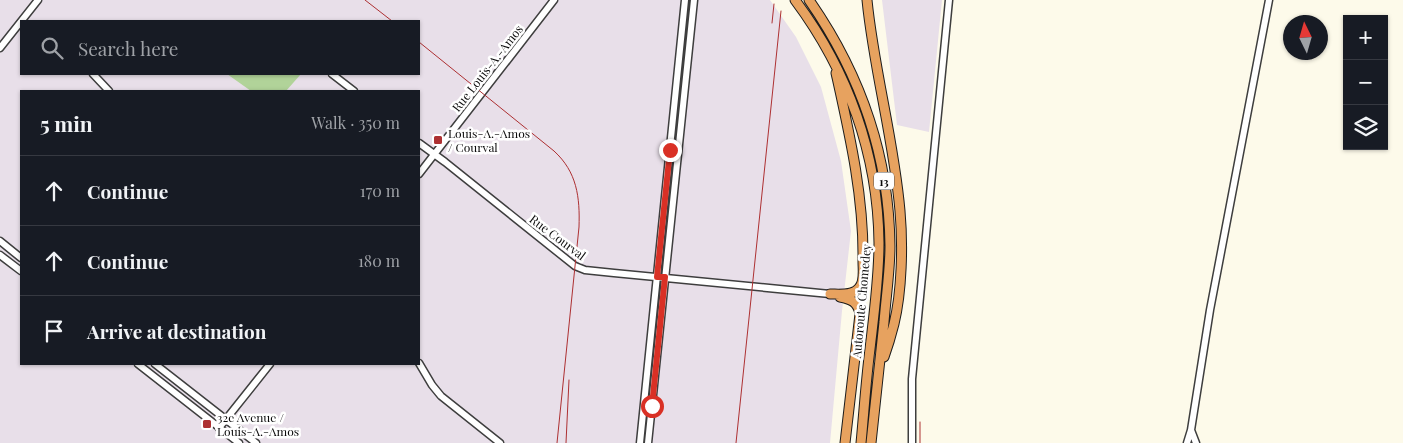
<!DOCTYPE html>
<html lang="en">
<head>
<meta charset="utf-8">
<style>
	body { margin:0; font-family:"Playfair Display",serif; background:#242831; color:#f1f3f6 }
	.controls { position:absolute; right:15px; top:15px; display:grid; overflow:hidden; border-radius:0px; box-shadow:0 1px 4px #0004 }
	.controls button { width:45px; height:45px; display:grid; place-items:center; padding:0; border:0; border-bottom:1px solid #363941; background:#171b24; color:#f1f3f6; font:25px sans-serif }
	.compass { position:absolute; left:1283px; top:15px; width:45px; height:45px; border-radius:50%; background:#171b24; box-shadow:0 1px 4px #0004; rotate:355deg }
	.stop { position:absolute; width:15px; height:15px; margin:-11px; border:4px solid #d93025; border-radius:50%; background:#fff }
	.stop.end { background:#d93025; border-color:#fff; box-shadow:0 1px 5px #0008 }
	.list { margin:0; padding:0; list-style:none }
	h2 { display:flex; justify-content:space-between; align-items:center; height:65px; margin:0; padding:0 20px; font-size:21px }
	h2 small { font-size:16px; font-weight:400; color:#9ea1a6 }
	.list li { display:grid; grid-template-columns:32px 1fr auto; gap:15px; align-items:center; box-sizing:border-box; height:70px; padding:0 20px; border-top:1px solid #363941 }
	.list b { display:block; font-size:19px; white-space:nowrap }
	.list em { font-size:16px; font-style:normal; color:#9ea1a6 }
	.icon { flex:none; width:28px; height:28px; fill:none; stroke:currentColor; stroke-width:2; stroke-linecap:round; stroke-linejoin:round }
	.map { position:relative; flex:none; width:1403px; height:443px; overflow:hidden }
	.search { position:absolute; background:#171b24; box-shadow:0 1px 4px #0004; left:20px; top:20px; width:400px; height:55px; display:flex; align-items:center; gap:12px; box-sizing:border-box; padding:0 18px; border-radius:0px; color:#9ea1a6; font-size:19px }
	.panel { position:absolute; background:#171b24; box-shadow:0 1px 4px #0004; left:20px; top:90px; width:400px; height:275px; border-radius:0px }
	.map>svg:first-child { display:block }
	.industrial { fill:#e8dfe9; fill-rule:evenodd }
	.forest { fill:#b1d399 }
	.lines { fill:none; stroke-linecap:round; stroke-linejoin:round }
	.minor-casing { stroke:#3e3e3e; stroke-width:9 }
	.highway-casing { stroke:#1c1c1c; stroke-width:11 }
	.minor { stroke:#fff; stroke-width:6 }
	.highway { stroke:#e7a25f; stroke-width:9 }
	.rail { stroke:#ad3032; stroke-width:1 }
	.route { stroke:#d93025; stroke-width:6 }
	.poi-dot { fill:#ad3032; stroke:#fff; stroke-width:2 }
	.labels { text-anchor:middle; dominant-baseline:central; stroke-width:5; stroke-linejoin:round; paint-order:stroke }
	.shield { fill:#fff; stroke:#545454; stroke-width:1 }
	.shield-label { font-size:11px; font-weight:bold; fill:#0b0b0b }
	.street-label { font-size:12px; fill:#0b0b0b; stroke:#fff }
	.poi-label { font-size:12px; fill:#0b0b0b; stroke:#fff; text-anchor:start }
</style>
</head>
<body>
<div class="map">
<svg width="1403" height="443" viewBox="0 0 1403 443">
	<rect width="100%" height="100%" fill="#fdfaea"/>
	<path class="industrial" d="M0,0H770L796,37L821,87L841,161L851,231L842,311L830,443H0ZM21,21H419V74H21ZM21,91H419V364H21Z
		M882,0H942L929,132L897,125Z"/>
	<path class="forest" d="M227,74H301L286,91H251Z"/>
	<g class="lines">
		<defs>
			<path id="minor" d="M0,48L38,0
				M93,74L109,91
				M332,74L354,91
				M419,143L445,162L575,266L585,270L614,273L830,294
				M419,174L554,0
				M0,241L21,258
				M0,255L21,271
				M419,363L432,385L441,396L500,443
				M138,364L239,443
				M155,364L256,443
				M219,428L270,364
				M1191,430L1196,443
				M640,443L685,0
				M648,443L694,0
				M912,443V379L949,0
				M1187,443L1191,430L1210,310L1269,0"/>
			<path id="highway" d="M795,0C848,71 878,154 879,243C879,278 874,314 870,349C866,380 864,412 861,443
				M809,0C860,73 889,156 890,246C890,271 886,296 884,322C880,362 875,403 871,443
				M867,0C874,71 894,140 900,211C903,245 902,291 894,324C891,336 888,346 884,357
				M830,294C839,294 853,296 859,288C865,282 863,270 863,262C864,197 850,136 836,73
				M840,297C851,299 858,302 860,314L845,443"/>
		</defs>
		<use href="#minor" class="minor-casing"/>
		<use href="#highway" class="highway-casing"/>
		<use href="#minor" class="minor"/>
		<use href="#highway" class="highway"/>
		<path class="rail" d="M365,0L392,21
			M772,23L774,4
			M419,42L554,151C577,172 580,197 579,227L557,443
			M566,443L569,380
			M736,443L781,11
			M920,443V422"/>
	</g>
	<g class="lines">
		<path class="route" d="M652,406L665,277H657L670,150"/>
	</g>
	<g class="poi-dot">
		<rect x="433" y="135" width="10" height="10" rx="2.5"/>
		<rect x="202" y="419" width="10" height="10" rx="2.5"/>
	</g>
	<g class="labels">
		<rect class="shield" x="874" y="172.5" width="20" height="17" rx="4"/>
		<g class="shield-label">
			<text x="884" y="181">13</text>
		</g>
		<g class="street-label">
			<text transform="translate(487 68) rotate(-52)">Rue Louis-A.-Amos</text>
			<text transform="translate(558 237) rotate(37)">Rue Courval</text>
			<text transform="translate(861 301) rotate(-85)">Autoroute Chomedey</text>
		</g>
		<g class="poi-label">
			<text x="448" y="133">Louis-A.-Amos<tspan x="448" dy="14">/ Courval</tspan></text>
			<text x="217" y="417">32e Avenue /<tspan x="217" dy="14">Louis-A.-Amos</tspan></text>
		</g>
	</g>
</svg>
<div class="controls">
<button>+</button>
<button>−</button>
<button><svg class="icon" aria-label="layers" viewBox="0 0 24 24"><path d="M12 4l9 5-9 5-9-5zM3 14l9 5 9-5"/></svg></button>
</div>
<svg class="compass" viewBox="-18 -18 36 36"><path d="M0-13l5 13h-10z" fill="#e53935"/><path d="M0 13l5-13h-10z" fill="#9ea1a6"/></svg>
<div class="stop" style="left:652px;top:406px"></div>
<div class="stop end" style="left:670px;top:150px"></div>
<div class="search"><svg class="icon" aria-label="search" viewBox="0 0 24 24"><circle cx="10" cy="10" r="6"/><path d="M15 15l6 6"/></svg>Search here</div>
<section class="panel">
<h2>5 min<small>Walk · 350 m</small></h2>
<ul class="list">
<li><svg class="icon" aria-label="ahead" viewBox="0 0 24 24"><path d="M12 20V5M6 11l6-6 6 6"/></svg><div><b>Continue</b></div><em>170 m</em></li>
<li><svg class="icon" aria-label="ahead" viewBox="0 0 24 24"><path d="M12 20V5M6 11l6-6 6 6"/></svg><div><b>Continue</b></div><em>180 m</em></li>
<li><svg class="icon" aria-label="arrive" viewBox="0 0 24 24"><path d="M6 21V4h12l-3 4 3 4H6"/></svg><div><b>Arrive at destination</b></div></li>
</ul>
</section>
</div>
</body>
</html>
